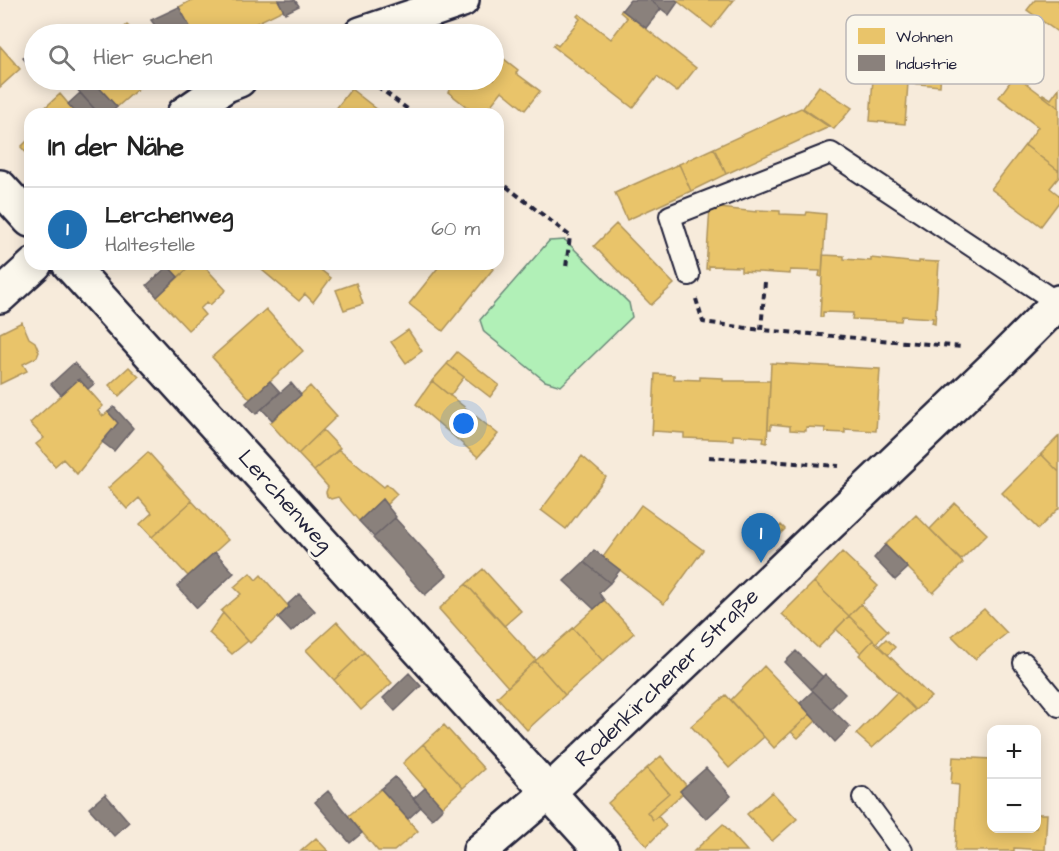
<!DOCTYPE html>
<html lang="de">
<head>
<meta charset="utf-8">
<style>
	body { margin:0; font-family:"Architects Daughter",sans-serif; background:#f6f6f6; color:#222 }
	.controls { position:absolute; right:18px; bottom:18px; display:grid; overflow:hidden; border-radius:12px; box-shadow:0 3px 15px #0003 }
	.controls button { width:54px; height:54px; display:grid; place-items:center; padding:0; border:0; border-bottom:2px solid #e0e0e0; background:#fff; color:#222; font:30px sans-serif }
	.you { position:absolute; left:464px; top:424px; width:21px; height:21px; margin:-15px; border:4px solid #fff; border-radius:50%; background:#1a73e8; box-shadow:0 0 0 9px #1a73e833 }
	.badge { display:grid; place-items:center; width:39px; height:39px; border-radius:50%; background:#1f6fb2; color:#fff; font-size:20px; font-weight:700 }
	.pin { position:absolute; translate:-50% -50px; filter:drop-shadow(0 2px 3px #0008) }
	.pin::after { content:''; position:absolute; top:32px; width:21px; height:18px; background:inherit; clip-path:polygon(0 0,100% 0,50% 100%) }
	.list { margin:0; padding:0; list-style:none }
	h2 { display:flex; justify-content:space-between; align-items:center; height:78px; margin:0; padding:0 24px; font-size:26px }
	h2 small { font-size:20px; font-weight:400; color:#767676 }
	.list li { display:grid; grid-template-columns:39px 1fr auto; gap:18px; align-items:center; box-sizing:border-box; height:84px; padding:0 24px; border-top:2px solid #e0e0e0 }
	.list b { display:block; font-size:22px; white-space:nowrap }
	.list p { margin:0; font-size:20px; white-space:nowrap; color:#767676 }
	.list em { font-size:20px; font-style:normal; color:#767676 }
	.icon { flex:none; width:33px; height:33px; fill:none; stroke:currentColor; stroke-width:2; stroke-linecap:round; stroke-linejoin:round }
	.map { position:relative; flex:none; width:1059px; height:851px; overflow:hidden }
	.search { position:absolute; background:#fff; box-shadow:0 3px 15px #0003; left:24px; top:24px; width:480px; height:66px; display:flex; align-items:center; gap:15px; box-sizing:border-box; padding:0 21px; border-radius:33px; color:#767676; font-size:22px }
	.panel { position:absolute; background:#fff; box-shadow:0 3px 15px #0003; left:24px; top:108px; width:480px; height:162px; border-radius:18px }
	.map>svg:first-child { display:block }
	.green { fill:#b1f0b7; stroke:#6a8979; stroke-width:1.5 }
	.homes { fill:#e9c46a; stroke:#ad935c; stroke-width:1.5 }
	.industry { fill:#8a817c; stroke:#6b6468; stroke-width:1.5 }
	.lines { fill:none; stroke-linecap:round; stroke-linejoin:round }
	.service-casing { stroke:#22223b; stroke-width:24 }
	.minor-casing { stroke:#22223b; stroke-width:38 }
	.secondary-casing { stroke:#22223b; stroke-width:38 }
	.path { stroke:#22223b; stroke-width:4; stroke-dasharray:6 4.5; stroke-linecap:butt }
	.service { stroke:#fbf7ec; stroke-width:20 }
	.minor { stroke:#fbf7ec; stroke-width:33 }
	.secondary { stroke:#fbf7ec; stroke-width:33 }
	.labels { text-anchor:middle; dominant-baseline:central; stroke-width:6; stroke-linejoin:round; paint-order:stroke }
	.street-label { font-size:22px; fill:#22223b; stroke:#fbf7ec }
	.key { fill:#fbf7ec; stroke:#bab7b7; stroke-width:1.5 }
	.key-label { font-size:16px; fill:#22223b }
</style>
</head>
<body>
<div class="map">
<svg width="1059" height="851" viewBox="0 0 1059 851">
	<rect width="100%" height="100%" fill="#f7ebdb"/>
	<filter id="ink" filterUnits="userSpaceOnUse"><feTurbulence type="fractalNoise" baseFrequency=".0167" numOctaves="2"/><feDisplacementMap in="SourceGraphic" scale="12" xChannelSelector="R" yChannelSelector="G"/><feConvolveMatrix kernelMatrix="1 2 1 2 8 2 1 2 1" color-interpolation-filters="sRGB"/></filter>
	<g filter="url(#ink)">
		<path class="green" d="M565,240L629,303L632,317L561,386L545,381L484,332L480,320L549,241Z"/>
		<path class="homes" d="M192,0H278L283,10L246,28L245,25L225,34H194L179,7Z
			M676,0H734L712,28Z
			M1035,0H1059V33L1027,10Z
			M622,10L696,68L677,92L657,77L633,108L553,46L555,43L558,46L580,19L577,16L579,14L611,39L627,18L620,12Z
			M127,25L136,34H117Z
			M0,46L20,69L0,87Z
			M875,50L942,54L940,86L908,83L905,124L870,121Z
			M494,51L518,70L516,73L540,91L525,110L502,91L484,114H476L448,92L457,80H494Z
			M1015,75L1059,108V171L1025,145L1038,127L999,97Z
			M92,80H148L117,107Z
			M819,86L852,108L834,129L803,108Z
			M1059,88V108L1042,95L1043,94L1051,99Z
			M351,89L383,114H332Z
			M60,94L77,114H38Z
			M801,108L829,127L726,174L714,148Z
			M30,138V157L21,147Z
			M1025,145L1059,171V177L1050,188L1059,195V202L1041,226L991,189Z
			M714,148L726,174L691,191L679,164Z
			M679,164L691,191L627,220L615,193Z
			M710,207L757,212V210L780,211V214L806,215L807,212L826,214L822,277L819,276L820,271L790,270V274L741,271V267L709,266V269H706Z
			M616,224L674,284L651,305L594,246Z
			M823,255L844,256V259L871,261V258L919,263V261L939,262L935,324L932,323L933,318L902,316L901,321L852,319L853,313L823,312V317H820Z
			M170,264H193L178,277L168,266Z
			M193,264H202L226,290L210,305L207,302L200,309L205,315L188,330L157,297Z
			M266,264H313L331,278L313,302L305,294L299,301L262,270Z
			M441,264H487L493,269L443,331L409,304Z
			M356,283L363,304L344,310L336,290Z
			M266,309L303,351L250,399L212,357Z
			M22,322L29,338L35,342L39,352L37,357L23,364L27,371L0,384V333Z
			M408,330L422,351L406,363L391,342Z
			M457,352L499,385L490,397L447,364Z
			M771,363L880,369L876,431L845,429V433L825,432V428L806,427V431L790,430V426L771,424V429H768Z
			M447,364L464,377L450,396L432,381Z
			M129,367L139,377L119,396L109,385Z
			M655,374L674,375V379L700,380V377L723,378V381H770L767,443L763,442L764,437L733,435V440L684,438V433L653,431L652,436Z
			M79,379L103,406L98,411L103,416L108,412L118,423L77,474L63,459L55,466L36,444L44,438L30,423Z
			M432,381L498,434L478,457L416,404Z
			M310,386L337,416L298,454L270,423Z
			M323,430L340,448L314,471L298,454Z
			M1059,436V472L1041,454Z
			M339,450L384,487L387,484L397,494L386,505L382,499L359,521L338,497L331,499L327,496L326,492L328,487L314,471Z
			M148,452L192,501L152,537L140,524L152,513L139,498L127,509L108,488Z
			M1041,454L1059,472V508L1038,529L1002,493Z
			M582,456L606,477L566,529L541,510Z
			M192,501L228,540L188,576L152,537Z
			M955,503L987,534L961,560L930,529Z
			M641,505L703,550L664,604L603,557Z
			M916,515L963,563L933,593L885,545Z
			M781,525L785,529L772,542L768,538Z
			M842,552L878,586L849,616L814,582Z
			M483,569L521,611L504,626L466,584Z
			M250,573L256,580L261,575L289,607L250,643L221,611L241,594L234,587Z
			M814,582L849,616L818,648L782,614Z
			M466,584L536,660L508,687L439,609Z
			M604,600L634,633L603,661L573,628Z
			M861,604L888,631L876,643L849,616Z
			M984,609L1007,633L975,659L952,636Z
			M223,613L248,641L232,654L209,633Z
			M849,616L873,640L861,653L836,629Z
			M337,622L364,652L334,680L306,650Z
			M573,628L603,661L565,695L535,661Z
			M886,639L895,647L888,655L879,646Z
			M873,640L931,697L915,710L859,655Z
			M364,652L392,683L361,710L334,680Z
			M535,661L565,695L527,730L497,697Z
			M764,666L810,714L774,748L731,700Z
			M897,692L915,710L872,748L856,734Z
			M726,695L764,737L729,768L691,726Z
			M810,714L816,721L798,738L791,732Z
			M444,725L484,769L463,788L423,744Z
			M423,744L463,788L442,807L403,763Z
			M661,756L686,785L680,791L683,793L653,820L647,812L669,793L647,768Z
			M953,757L992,759V828H1036V814H1047L1045,850L1014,848V851H955L959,785L951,784Z
			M647,768L669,793L647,812L653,820L658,816L666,826L647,846L608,803Z
			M381,789L418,831L394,851H378L348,816Z
			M772,792L797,819L772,841L747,814Z
			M723,824L747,851H694Z
			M316,838L328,851H301Z"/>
		<path class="industry" d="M278,0H295L299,6L285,13Z
			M630,0H650L661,9L646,28L622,10Z
			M650,0H676L678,2L669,15Z
			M179,7L194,34H161L151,20Z
			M154,25L161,34H143Z
			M34,48V72L23,58Z
			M85,80H92L117,107L110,114H99L76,88Z
			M80,93L99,114H77L68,104Z
			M168,266L178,277L157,297L147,285Z
			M74,363L94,384L88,389L79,379L61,395L51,384Z
			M270,381L280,392L256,414L246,403Z
			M291,383L301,395L272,420L262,409Z
			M114,407L133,428L114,451L102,442L118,423L108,412Z
			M382,499L396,517L374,537L359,521Z
			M395,518L447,575L425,595L373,538Z
			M885,545L908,568L895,580L874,558Z
			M594,550L620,570L610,583L584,562Z
			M215,552L234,573L197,608L177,586Z
			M584,562L610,583L599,593L604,600L594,609L564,581Z
			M299,594L315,611L291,632L278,618L289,607L288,604Z
			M796,651L823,677L811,689L785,662Z
			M409,673L421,686L395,711L383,698Z
			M825,674L845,694L831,708L811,689Z
			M813,691L850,727L835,742L800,703Z
			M706,768L731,796L706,819L680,791Z
			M395,777L421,807L408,819L381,789Z
			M425,788L443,808L432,819L413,799Z
			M328,791L362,833L350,843L315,802Z
			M105,794L129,822L114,836L89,808Z"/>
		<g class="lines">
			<defs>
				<path id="service" d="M689,275L670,216L831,153L1058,303
					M1024,663L1059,706
					M863,798L902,851"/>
				<path id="minor" d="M361,34L462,0
					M184,114L226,85L239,80
					M0,187L30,220
					M69,264L602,851
					M0,296L35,264"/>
				<path id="secondary" d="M480,851L549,792L996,365L1059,302"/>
			</defs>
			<use href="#service" class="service-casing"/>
			<use href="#minor" class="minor-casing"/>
			<use href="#secondary" class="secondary-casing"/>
			<path class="path" d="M369,80L414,114
				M498,180L570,236L566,267
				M765,282L761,330L964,347
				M696,299L703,322L761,330
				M709,457L839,466"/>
			<use href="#service" class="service"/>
			<use href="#minor" class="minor"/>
			<use href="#secondary" class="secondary"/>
		</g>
	</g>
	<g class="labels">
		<g class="street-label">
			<text transform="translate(285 501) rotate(48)">Lerchenweg</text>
			<text transform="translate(667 678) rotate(-44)">Rodenkirchener Straße</text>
		</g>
	</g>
	<rect x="846" y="15" width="198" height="69" rx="9" class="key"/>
	<rect x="858" y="28" width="27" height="16" fill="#e9c46a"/>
	<rect x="858" y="55" width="27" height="16" fill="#8a817c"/>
	<g class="key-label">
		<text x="896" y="42">Wohnen</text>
		<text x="896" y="69">Industrie</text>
	</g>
</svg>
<div class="controls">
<button>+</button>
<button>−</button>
</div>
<div class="you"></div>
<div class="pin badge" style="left:761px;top:563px">1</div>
<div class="search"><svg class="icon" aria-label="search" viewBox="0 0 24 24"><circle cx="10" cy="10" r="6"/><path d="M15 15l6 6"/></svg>Hier suchen</div>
<section class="panel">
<h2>In der Nähe<small></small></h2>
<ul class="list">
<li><span class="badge">1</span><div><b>Lerchenweg</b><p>Haltestelle</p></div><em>60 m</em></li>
</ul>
</section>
</div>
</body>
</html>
